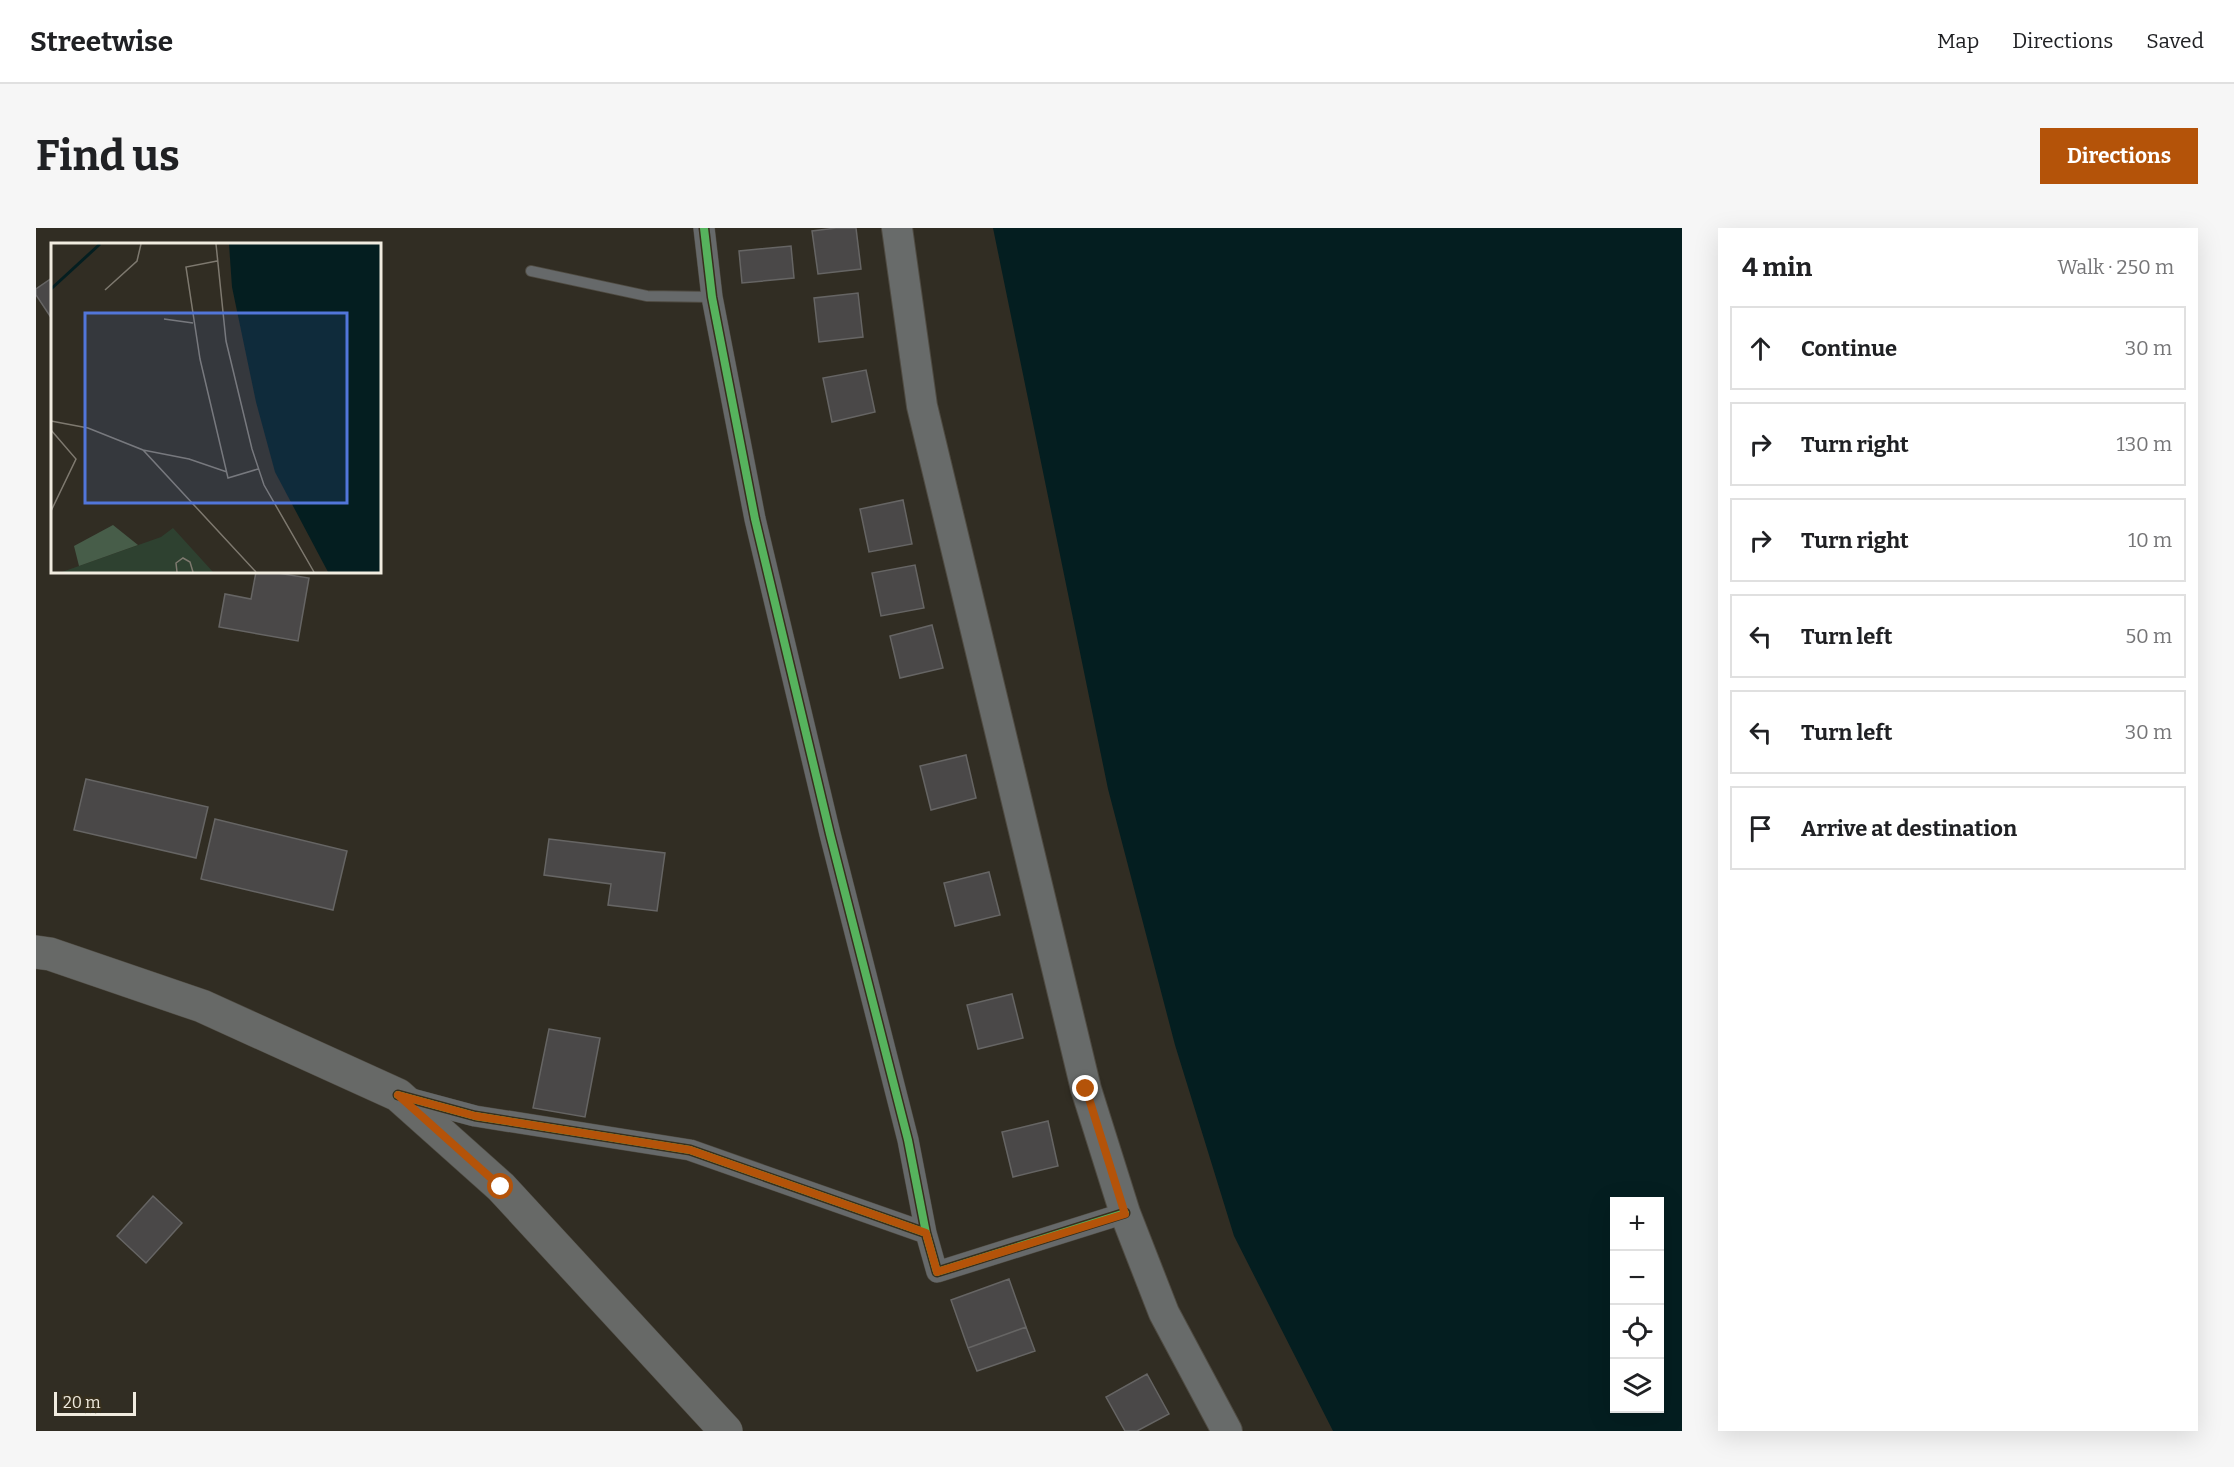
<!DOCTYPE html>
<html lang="en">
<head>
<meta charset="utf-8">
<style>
	body { margin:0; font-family:Bitter,serif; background:#f6f6f6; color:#202124 }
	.controls { position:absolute; right:18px; bottom:18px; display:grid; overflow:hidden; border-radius:0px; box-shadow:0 6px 24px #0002 }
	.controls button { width:54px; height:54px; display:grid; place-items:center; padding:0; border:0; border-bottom:2px solid #e0e0e0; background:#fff; color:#202124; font:30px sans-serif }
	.scale { position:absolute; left:18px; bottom:15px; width:82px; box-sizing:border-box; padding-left:6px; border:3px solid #f1ece0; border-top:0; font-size:16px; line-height:21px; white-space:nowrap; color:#f1ece0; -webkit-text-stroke:4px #372f1d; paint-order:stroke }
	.stop { position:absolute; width:18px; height:18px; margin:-14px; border:4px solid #b45309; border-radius:50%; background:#fff }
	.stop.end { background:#b45309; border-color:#fff; box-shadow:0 2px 6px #0008 }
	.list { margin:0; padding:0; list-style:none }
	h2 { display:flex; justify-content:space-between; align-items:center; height:78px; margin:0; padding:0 24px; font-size:26px }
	h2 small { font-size:20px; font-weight:400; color:#757577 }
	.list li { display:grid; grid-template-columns:39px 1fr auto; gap:18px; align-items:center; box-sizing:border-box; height:84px; margin:0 12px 12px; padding:0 12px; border:2px solid #e0e0e0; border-radius:0px }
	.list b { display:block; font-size:22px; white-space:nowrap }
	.list em { font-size:20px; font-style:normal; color:#757577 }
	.icon { flex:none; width:33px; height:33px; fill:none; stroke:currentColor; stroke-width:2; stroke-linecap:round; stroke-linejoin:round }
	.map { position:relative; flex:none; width:1646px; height:1203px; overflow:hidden; border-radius:0px }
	header { display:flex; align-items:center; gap:36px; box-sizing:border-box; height:84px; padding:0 30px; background:#fff; border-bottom:2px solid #e0e0e0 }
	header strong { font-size:28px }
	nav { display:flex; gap:33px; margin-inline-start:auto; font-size:21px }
	.intro { display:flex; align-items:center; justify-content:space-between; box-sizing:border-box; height:144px; padding:0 36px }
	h1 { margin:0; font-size:42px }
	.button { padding:15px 27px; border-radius:0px; background:#b45309; color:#fff; font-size:21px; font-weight:700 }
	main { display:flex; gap:36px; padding:0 36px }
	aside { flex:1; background:#fff; border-radius:0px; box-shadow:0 6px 24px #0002 }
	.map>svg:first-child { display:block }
	.water { fill:#041e20; fill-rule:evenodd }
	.building { fill:#4a4848; stroke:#666564; stroke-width:1.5 }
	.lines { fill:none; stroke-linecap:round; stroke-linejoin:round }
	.lane-casing { stroke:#4f4b42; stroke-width:12 }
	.street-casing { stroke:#4f4b42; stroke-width:22 }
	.secondary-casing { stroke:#4f4b42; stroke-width:32 }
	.primary-casing { stroke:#4f4b42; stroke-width:34 }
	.lane { stroke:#66696a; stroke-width:10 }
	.street { stroke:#66696a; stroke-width:21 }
	.secondary { stroke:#686b6a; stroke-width:30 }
	.primary { stroke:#676967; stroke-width:33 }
	.cycleway-casing { stroke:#372f1d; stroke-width:11 }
	.cycleway { stroke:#56b35d; stroke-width:8 }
	.route { stroke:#b45309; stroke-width:8 }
	.inset-river { fill:none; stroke:#041e20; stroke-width:3 }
	.inset-road { fill:none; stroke:#7e796f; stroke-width:1.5 }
	.view { fill:#5276da; fill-opacity:0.15; stroke:#5276da; stroke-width:3 }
	.inset-edge { fill:none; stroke:#f1ece0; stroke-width:3 }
</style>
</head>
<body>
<header>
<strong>Streetwise</strong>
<nav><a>Map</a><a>Directions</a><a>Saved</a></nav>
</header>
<div class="intro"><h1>Find us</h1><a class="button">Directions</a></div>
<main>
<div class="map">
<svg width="1646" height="1203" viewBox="0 0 1646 1203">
	<rect width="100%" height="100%" fill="#312d23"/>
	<path class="water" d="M957,0H1646V1203H1297L1198,1008L1139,817L1072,561ZM1578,974H1624V1180H1578Z"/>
	<path class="building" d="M800,0H820L825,41L782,46L776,3Z
		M755,18L758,50L706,55L703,23Z
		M16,50V86L14,88L0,67V61Z
		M822,65L827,109L783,114L778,70Z
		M830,142L839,184L796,194L787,150Z
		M867,272L876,316L833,324L824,281Z
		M879,337L888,380L845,388L836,345Z
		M220,344H235L273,350L262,413L183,399L189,366L215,371Z
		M896,397L907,440L864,450L854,408Z
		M930,527L940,570L895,582L884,538Z
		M50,551L172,579L160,630L38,602Z
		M179,591L311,623L297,682L165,651Z
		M513,611L629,625L621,683L572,677L575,656L508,647Z
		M953,644L964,687L919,698L908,655Z
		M976,766L987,810L942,821L931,777Z
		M513,801L564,810L549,889L497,880Z
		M1012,893L1022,938L977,949L966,904Z
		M117,968L146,995L110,1035L81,1008Z
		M973,1051L990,1099L932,1120L915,1072Z
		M990,1099L999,1123L941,1143L932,1120Z
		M1111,1146L1133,1186L1101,1203H1089L1070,1169Z"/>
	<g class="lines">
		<defs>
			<path id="lane" d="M495,43L611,68L676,69"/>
			<path id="street" d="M668,0L676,69L719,291L794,606L872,912L890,1005L901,1044L1089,985
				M372,870L439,888L654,922L890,1005"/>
			<path id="secondary" d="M861,0L886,178L1050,861L1089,985L1128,1085L1191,1203"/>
			<path id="primary" d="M0,724L14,726L166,778L362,867L465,959L690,1203"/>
		</defs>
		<use href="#lane" class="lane-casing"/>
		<use href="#street" class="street-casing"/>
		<use href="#secondary" class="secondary-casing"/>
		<use href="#primary" class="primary-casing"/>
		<use href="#lane" class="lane"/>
		<use href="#street" class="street"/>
		<use href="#secondary" class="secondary"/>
		<use href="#primary" class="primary"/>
		<defs>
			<path id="cycleway" d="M668,0L676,69L719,291L794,606L872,912L890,1005L901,1044L1089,985
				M362,867L439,888L654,922L890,1005"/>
		</defs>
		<use href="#cycleway" class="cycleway-casing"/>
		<use href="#cycleway" class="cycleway"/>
	</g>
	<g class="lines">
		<path class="route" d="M465,959L362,867L439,888L654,922L890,1005L901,1044L1089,986L1050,861"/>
	</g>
	<g transform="translate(15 15)">
		<rect width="330" height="330" fill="#312d23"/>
		<path d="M122,285L162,329H11L110,294Z" fill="#2e4130"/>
		<path d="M62,282L87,302L28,323L23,303Z" fill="#475d49"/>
		<path d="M178,1H330V329H277L224,229L205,159L181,44Z" fill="#041e20"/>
		<path class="inset-river" d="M0,46L49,1"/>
		<path class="inset-road" d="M165,1L175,98L201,206L213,242L263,329M166,18L135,24L149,116L177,235L207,226M54,47L86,18L90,1M113,76L142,80M0,178L37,185L92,207L205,329M0,187L25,216L0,268M92,207L138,216L176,229M126,329L125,320L132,315L139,319L142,329"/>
		<path class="view" d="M34,70H296V260H34Z"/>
		<rect width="330" height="330" class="inset-edge"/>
	</g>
</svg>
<div class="controls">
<button>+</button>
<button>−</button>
<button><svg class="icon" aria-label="locate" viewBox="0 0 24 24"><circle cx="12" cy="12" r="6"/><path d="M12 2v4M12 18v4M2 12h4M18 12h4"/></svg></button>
<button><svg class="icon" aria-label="layers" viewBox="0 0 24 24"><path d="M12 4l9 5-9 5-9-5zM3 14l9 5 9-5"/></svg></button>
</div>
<div class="scale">20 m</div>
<div class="stop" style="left:465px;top:959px"></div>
<div class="stop end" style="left:1050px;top:861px"></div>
</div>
<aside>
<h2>4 min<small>Walk · 250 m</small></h2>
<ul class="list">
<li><svg class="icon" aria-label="ahead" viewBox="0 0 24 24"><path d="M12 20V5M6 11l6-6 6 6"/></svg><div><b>Continue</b></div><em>30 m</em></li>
<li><svg class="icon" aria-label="right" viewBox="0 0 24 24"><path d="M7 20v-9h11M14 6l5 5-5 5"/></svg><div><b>Turn right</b></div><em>130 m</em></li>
<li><svg class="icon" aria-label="right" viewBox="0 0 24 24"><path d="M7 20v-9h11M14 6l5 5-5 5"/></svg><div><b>Turn right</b></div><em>10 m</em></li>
<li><svg class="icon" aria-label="left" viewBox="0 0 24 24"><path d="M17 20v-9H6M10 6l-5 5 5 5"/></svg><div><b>Turn left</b></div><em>50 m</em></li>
<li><svg class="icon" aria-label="left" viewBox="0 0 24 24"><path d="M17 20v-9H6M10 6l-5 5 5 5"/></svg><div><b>Turn left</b></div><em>30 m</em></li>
<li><svg class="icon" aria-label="arrive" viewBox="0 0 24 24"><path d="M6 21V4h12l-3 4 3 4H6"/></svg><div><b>Arrive at destination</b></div></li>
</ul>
</aside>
</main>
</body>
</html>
